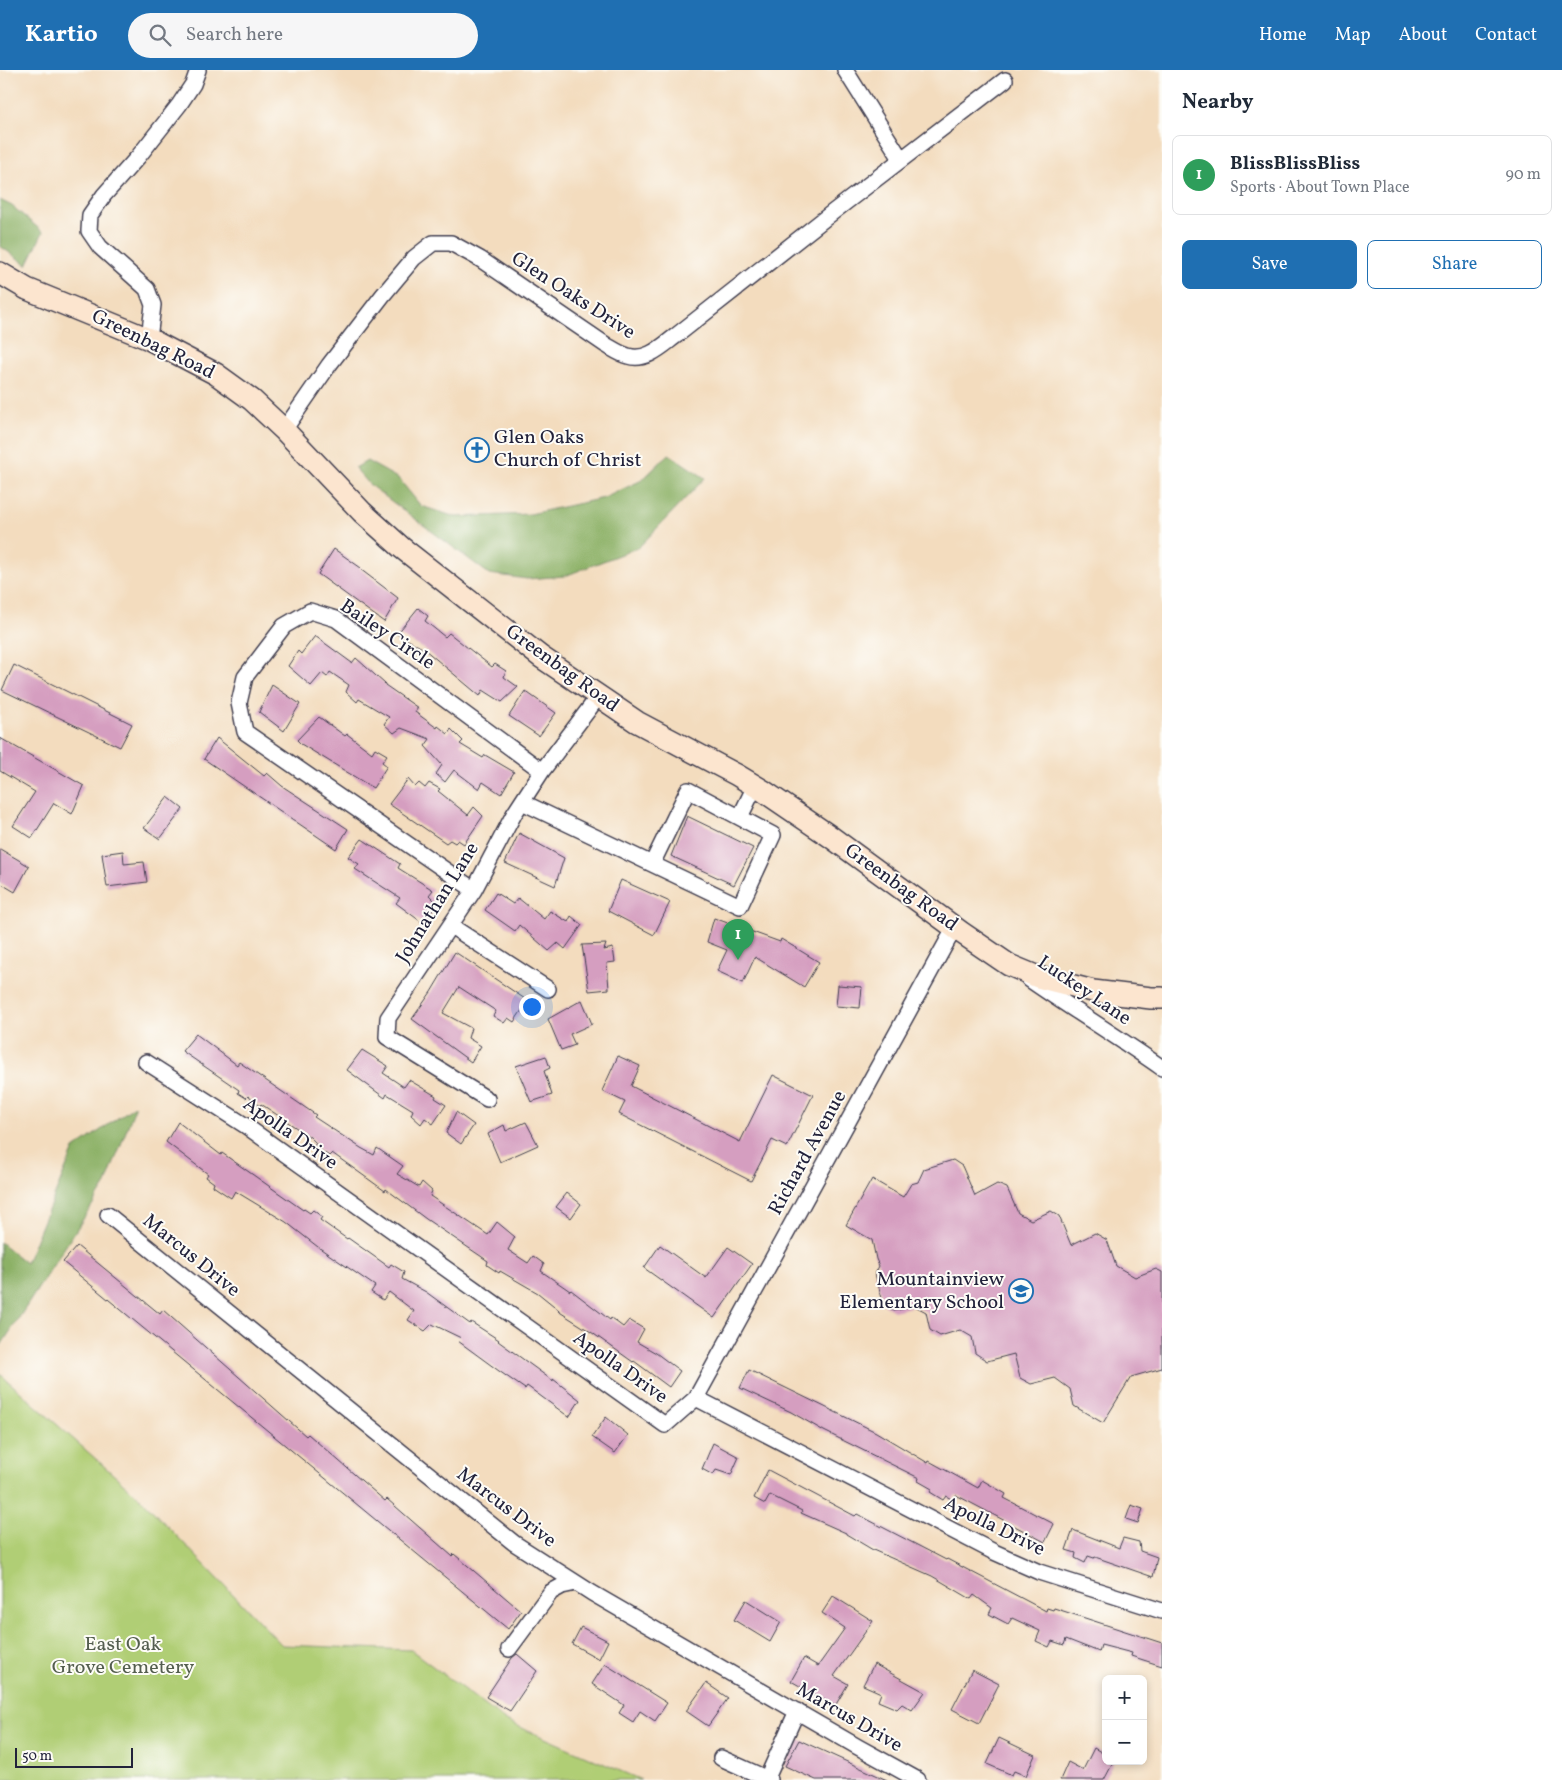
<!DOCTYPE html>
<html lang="en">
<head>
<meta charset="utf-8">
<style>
	body { margin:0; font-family:Vollkorn,serif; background:#f6f6f7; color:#1f2937 }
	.controls { position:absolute; right:15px; bottom:15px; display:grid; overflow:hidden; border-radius:8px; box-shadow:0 2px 8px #0003 }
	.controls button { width:45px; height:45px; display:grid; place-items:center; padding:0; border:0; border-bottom:1px solid #e0e1e3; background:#fff; color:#1f2937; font:25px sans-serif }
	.scale { position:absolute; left:15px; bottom:12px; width:118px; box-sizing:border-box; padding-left:5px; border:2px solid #22223b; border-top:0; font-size:14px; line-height:18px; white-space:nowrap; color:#22223b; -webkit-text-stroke:4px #fdfcf7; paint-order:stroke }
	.you { position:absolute; left:531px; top:936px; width:18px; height:18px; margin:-12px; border:4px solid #fff; border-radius:50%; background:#1a73e8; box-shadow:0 0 0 8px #1a73e833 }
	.badge { display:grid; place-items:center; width:32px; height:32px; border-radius:50%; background:#1f6fb2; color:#fff; font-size:16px; font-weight:700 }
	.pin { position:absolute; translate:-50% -41px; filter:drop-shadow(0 1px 2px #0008) }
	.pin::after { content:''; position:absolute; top:26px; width:18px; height:15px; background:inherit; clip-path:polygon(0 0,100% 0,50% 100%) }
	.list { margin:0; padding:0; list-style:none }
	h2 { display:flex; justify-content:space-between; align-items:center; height:65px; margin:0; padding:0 20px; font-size:21px }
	h2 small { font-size:16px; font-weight:400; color:#747a83 }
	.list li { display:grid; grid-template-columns:32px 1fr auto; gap:15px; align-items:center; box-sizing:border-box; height:80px; margin:0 10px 10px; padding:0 10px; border:1px solid #e0e1e3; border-radius:8px }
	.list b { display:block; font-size:19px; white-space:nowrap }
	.list p { margin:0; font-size:16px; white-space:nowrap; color:#747a83 }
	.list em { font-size:16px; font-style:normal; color:#747a83 }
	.actions { display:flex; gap:10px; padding:15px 20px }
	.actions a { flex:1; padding:11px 0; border:1px solid #1f6fb2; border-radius:8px; text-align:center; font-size:18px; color:#1f6fb2 }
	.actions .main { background:#1f6fb2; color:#fff }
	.icon { flex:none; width:28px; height:28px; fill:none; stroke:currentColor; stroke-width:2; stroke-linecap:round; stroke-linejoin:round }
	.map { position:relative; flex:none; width:1162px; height:1710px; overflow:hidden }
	header { display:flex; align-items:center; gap:30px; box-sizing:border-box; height:70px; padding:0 25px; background:#1f6fb2; color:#fff }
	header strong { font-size:24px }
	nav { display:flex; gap:28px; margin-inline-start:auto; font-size:18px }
	.search { width:350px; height:45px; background:#f6f6f7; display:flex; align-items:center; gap:12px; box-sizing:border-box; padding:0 18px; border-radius:28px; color:#747a83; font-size:19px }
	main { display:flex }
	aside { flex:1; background:#fff }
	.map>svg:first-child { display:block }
	.green { fill:#b0ce75; stroke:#697858 }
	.forest { fill:#8cb166; stroke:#576a50 }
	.building { fill:#d59ec0 }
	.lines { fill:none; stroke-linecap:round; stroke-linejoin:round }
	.street-casing { stroke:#413e4f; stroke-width:18 }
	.secondary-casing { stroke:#413e4f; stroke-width:24 }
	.street { stroke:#fff; stroke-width:15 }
	.secondary { stroke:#fce5cf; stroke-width:21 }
	.labels { text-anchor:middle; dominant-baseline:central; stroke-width:4; stroke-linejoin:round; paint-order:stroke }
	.street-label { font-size:20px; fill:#22223b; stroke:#fdfcf7 }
	.poi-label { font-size:20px; fill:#22223b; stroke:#fdfcf7; text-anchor:start }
	.park-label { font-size:20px; fill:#545e4f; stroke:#fdfcf7 }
</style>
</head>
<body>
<header>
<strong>Kartio</strong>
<div class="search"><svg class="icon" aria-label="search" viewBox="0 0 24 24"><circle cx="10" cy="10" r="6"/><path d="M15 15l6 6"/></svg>Search here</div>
<nav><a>Home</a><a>Map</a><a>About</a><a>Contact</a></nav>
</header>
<main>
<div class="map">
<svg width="1162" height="1710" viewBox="0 0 1162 1710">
	<rect width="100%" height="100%" fill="#fdfcf7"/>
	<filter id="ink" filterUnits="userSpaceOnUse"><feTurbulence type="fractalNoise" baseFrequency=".02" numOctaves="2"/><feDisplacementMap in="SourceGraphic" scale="10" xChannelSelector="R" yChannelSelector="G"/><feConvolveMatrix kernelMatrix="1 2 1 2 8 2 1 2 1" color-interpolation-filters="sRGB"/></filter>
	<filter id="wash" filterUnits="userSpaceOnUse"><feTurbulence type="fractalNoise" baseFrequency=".0096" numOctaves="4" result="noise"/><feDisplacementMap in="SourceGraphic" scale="20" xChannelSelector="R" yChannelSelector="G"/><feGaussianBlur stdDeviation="1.12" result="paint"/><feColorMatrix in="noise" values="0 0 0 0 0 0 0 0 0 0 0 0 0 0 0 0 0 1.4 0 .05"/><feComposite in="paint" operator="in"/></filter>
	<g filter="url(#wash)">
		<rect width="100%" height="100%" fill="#f3dcbe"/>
		<path class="green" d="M0,1304L141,1429L282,1575L411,1580L506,1651L641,1710H0Z"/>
		<path class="forest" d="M0,130L12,136L43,162L27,195L0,176Z
			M669,384L705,408L639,477L565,506L527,509L489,504L371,416L355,398L367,391L399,409L421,436L456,447L530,444L604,428L642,410Z
			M136,1035L106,1114L0,1277V1172L26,1193L74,1079Z"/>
		<g id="blocks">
			<path class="building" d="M334,479L361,498L360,499L398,528L384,552L318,504Z
				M418,538L428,546L425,551L445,567L449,563L492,597L495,594L506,601L504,607L518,617L502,632L483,620L480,626L424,579L397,564Z
				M315,566L352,593L356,588L385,614V615L418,638L415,642L437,658L438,656L448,664L451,659L463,671L460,674L483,688L485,685L514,702L501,724L483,712L479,719L454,700L445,712L436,704L442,695L425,676L430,669L401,658L394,663L384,654L389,647L359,629L357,632L346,622L349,615L330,602L327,607L322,603L311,616L288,596L298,581L301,584Z
				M14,595L132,654L120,677L2,620Z
				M272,615L300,634L284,661L259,642Z
				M525,621L556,643L539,666L509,646Z
				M319,647L345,666L347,664L372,683L375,678L387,685L382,692L387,696L373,718L301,674L297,670Z
				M0,668L84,716L72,744L54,733L32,768L13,756L35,722L0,701Z
				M217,668L264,706L267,703L282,716L348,759L336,779L204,689Z
				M408,709L415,717L419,713L425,718L429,713L440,719L438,721L468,745L474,737L483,746L464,774L458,770L455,773L450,770L446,773L389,734Z
				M168,727L183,739L160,769L144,758Z
				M687,746L753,778L734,815L671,786Z
				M519,763L564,788L555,816L505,793Z
				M362,769L400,794L398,798L433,820L429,825L437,833L424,854L396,833L400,828L355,799L359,794L348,787Z
				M0,779L29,796L15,822L0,813Z
				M123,781L124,794L144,792L147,812L107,817L102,784Z
				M621,810L670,832L654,865L608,841Z
				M496,823L513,834L518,828L544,849L550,841L568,852L571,846L582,855L565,879L558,873L549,881L519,855L515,861L485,840Z
				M714,848L780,872L781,869L819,892L804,917L755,887L743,913L717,901L727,880L707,872Z
				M606,874L604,880L613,878L615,892L607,893L609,919L589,921L582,875Z
				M455,882L528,931L514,952L508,948L504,953L493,946L496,941L459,917L443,943L471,958L468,968L481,976L471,992L412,949L431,922Z
				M838,915L862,917L860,938L836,936Z
				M582,930L592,954L570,964L575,975L561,980L548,949Z
				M196,964L237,995L239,992L316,1045L314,1047L361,1078L374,1085L377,1078L403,1096L397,1104L419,1117L422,1112L432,1121L430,1126L488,1165L497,1152L515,1167L508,1180L528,1193L533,1186L544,1194L541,1201L570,1221L571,1220L610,1250L611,1248L623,1257L629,1250L644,1259L637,1272L656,1283L680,1301L669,1317L634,1291L633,1292L591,1262L558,1241L559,1240L538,1223L500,1201L499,1203L487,1195L488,1191L426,1149L386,1119L385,1121L332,1083L329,1086L314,1076L316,1073L310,1067L261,1034L260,1036L248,1026L246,1028L238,1023L239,1020L182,981Z
				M362,980L388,996L383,1003L404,1017L409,1010L436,1026L435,1028L446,1035L433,1054L425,1048L421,1054L411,1045L413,1040L387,1024L385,1028L347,1000Z
				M546,986L550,998L544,1001L552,1025L531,1032L516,996Z
				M618,986L640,996L631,1016L740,1072L773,1005L813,1025L787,1077L772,1070L751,1111L619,1044L625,1032L602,1021Z
				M456,1042L474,1055L461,1074L446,1063Z
				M178,1052L221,1085L222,1083L303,1140L304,1139L310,1143L313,1140L322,1147L320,1150L347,1169L348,1168L389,1197L391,1194L404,1202L402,1209L426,1222L470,1254L471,1252L499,1270L498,1271L553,1311V1309L580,1330L569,1347L527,1316L525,1319L499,1301L458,1271L461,1268L432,1254L425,1261L408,1250L414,1241L389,1222L383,1230L371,1222L375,1216L318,1177L286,1152L235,1121L231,1128L213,1116L214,1113L206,1107L208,1104L166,1072Z
				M526,1052L538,1075L500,1092L488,1064L504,1055L506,1061Z
				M953,1090L962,1096L975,1126L997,1114L1007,1118L1018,1143L1031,1150L1051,1141L1059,1146L1071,1175L1095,1163L1107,1170L1116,1196L1135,1207L1156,1199L1162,1202V1298L1131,1307L1103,1353L1074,1336L1070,1319L1055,1308L1031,1314L1020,1308L1014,1284L987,1291L975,1283L972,1267L960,1260L940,1266L930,1260L926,1242L915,1236L894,1241L884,1235L875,1204L879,1196L876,1189L872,1170L846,1155L872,1109L903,1127L911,1114L918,1112L924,1099Z
				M567,1123L581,1134L571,1148L556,1137Z
				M660,1175L706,1208L728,1177L752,1194L714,1248L644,1198Z
				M77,1176L160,1244L163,1240L306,1366L308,1364L385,1431L387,1429L452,1486L454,1484L521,1541L508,1559L63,1192Z
				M749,1300L876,1362L928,1393L929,1391L978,1418L982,1410L1006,1424L1004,1428L1054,1454L1045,1472L956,1425L953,1430L946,1426L943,1430L930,1422L932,1419L918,1411L919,1408L824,1361L791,1342L740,1318Z
				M606,1347L628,1365L615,1383L592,1367Z
				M713,1373L739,1387L731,1405L716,1400L713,1405L702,1399Z
				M768,1400L855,1446L857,1444L946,1490L947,1489L1046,1541L1047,1538L1053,1540L1054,1538L1162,1573V1596L1131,1586L1132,1583L1101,1575L1099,1582L1066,1569L1064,1575L1052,1571L1049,1577L1036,1571L1040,1561L1012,1548L1008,1554L989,1544L992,1538L974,1525L971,1529L932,1506L873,1480L846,1464V1463L801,1443L802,1441L770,1425L765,1434L754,1428Z
				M1131,1435L1143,1439L1138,1453L1126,1449Z
				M1073,1460L1119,1478L1123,1468L1139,1472L1140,1481L1157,1487L1153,1507L1095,1487L1094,1488L1088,1486L1085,1493L1075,1488L1076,1483L1066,1480Z
				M833,1526L873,1551L834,1606L848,1614L835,1636L791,1611L804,1588L818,1596L845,1558L822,1543Z
				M746,1530L781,1552L770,1572L734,1550Z
				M581,1557L608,1571L599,1589L572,1574Z
				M517,1584L537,1601L510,1641L486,1627L512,1588Z
				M605,1594L667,1633L655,1651L640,1641L633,1652L619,1643L624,1635L592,1614Z
				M874,1594L925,1622L912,1640L902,1634L897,1639L878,1631L881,1623L863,1615Z
				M972,1600L999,1614L979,1653L952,1639Z
				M706,1613L728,1628L708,1656L686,1641Z
				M999,1668L1035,1685L1026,1706L1014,1701L1012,1705L987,1694Z
				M799,1670L887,1710H816L785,1696Z
				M1094,1678L1106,1685V1691H1114L1104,1710H1060L1068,1692L1083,1700Z"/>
		</g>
	</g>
	<g filter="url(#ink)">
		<use href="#blocks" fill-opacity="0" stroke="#413e4f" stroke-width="1"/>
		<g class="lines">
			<defs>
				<path id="street" d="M845,0L901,89
					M149,269L153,235L147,219L100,177L89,161L90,145L104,125L138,87L179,35L193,14L198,0
					M284,360L329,295L383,225L414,188L433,173H451L480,189L606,275C613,279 620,284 628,286C647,292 663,275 677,265L833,142L1005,10
					M522,732L740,836L773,765L688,720L652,794
					M740,747L755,716
					M474,820L245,662L239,633L245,607L284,556L310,541L336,549L542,701
					M451,856L548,919
					M1029,909C1072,939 1118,967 1162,998
					M146,992L246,1056L665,1355L696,1328L955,857
					M487,1029L387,967L388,948L474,820L514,744L542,701L598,627
					M108,1145L514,1473L592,1523L858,1677L918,1710
					M696,1328L994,1482L1039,1502L1162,1541
					M509,1579L551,1522L562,1516L576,1513
					M721,1688L770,1710
					M767,1708L797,1641"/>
				<path id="secondary" d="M0,203L27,219L149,269L216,304L252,330L284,360L362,442L402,478L541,587L637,652L737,705L762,720L831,767L962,863L1009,895L1038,907L1093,921L1151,928H1162"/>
			</defs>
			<use href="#street" class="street-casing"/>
			<use href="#secondary" class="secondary-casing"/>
			<use href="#street" class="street"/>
			<use href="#secondary" class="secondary"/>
		</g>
	</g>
	<defs>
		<symbol id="church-ring" viewBox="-11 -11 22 22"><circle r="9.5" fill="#fdfcf7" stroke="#1f6fb2" stroke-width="1.5"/><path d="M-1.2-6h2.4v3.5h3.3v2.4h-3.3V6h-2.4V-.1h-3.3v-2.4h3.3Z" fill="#1f6fb2"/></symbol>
		<symbol id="school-ring" viewBox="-11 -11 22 22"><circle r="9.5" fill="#fdfcf7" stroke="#1f6fb2" stroke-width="1.5"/><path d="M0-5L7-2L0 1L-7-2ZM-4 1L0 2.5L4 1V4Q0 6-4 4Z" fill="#1f6fb2"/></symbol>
	</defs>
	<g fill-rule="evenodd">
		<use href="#church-ring" x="463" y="366" width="28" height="28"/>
		<use href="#school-ring" x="1007" y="1207" width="28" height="28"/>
	</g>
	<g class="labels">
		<g class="street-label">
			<text transform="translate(573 226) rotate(33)">Glen Oaks Drive</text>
			<text transform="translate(153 275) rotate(26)">Greenbag Road</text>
			<text transform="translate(387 565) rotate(34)">Bailey Circle</text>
			<text transform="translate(562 599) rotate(36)">Greenbag Road</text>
			<text transform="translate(901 818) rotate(36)">Greenbag Road</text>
			<text transform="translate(438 833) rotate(-58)">Johnathan Lane</text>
			<text transform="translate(1084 921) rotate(34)">Luckey Lane</text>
			<text transform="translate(290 1064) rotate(35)">Apolla Drive</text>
			<text transform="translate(808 1083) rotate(-61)">Richard Avenue</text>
			<text transform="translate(191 1186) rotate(39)">Marcus Drive</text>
			<text transform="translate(620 1298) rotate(35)">Apolla Drive</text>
			<text transform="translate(506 1438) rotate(37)">Marcus Drive</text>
			<text transform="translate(994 1457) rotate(26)">Apolla Drive</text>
			<text transform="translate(849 1648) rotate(30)">Marcus Drive</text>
		</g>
		<g class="poi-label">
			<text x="494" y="368">Glen Oaks<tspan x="494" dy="23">Church of Christ</tspan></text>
			<text x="1004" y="1210" text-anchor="end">Mountainview<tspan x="1004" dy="23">Elementary School</tspan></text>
		</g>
		<g class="park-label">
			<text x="123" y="1575">East Oak<tspan x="123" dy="23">Grove Cemetery</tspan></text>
		</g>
	</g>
</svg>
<div class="controls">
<button>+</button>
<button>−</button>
</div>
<div class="scale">50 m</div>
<div class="you"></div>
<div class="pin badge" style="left:738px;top:890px;background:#2e9e5b">1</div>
</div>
<aside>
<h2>Nearby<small></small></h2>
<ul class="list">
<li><span class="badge" style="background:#2e9e5b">1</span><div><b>BlissBlissBliss</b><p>Sports · About Town Place</p></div><em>90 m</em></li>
</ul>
<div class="actions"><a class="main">Save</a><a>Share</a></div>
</aside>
</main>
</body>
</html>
